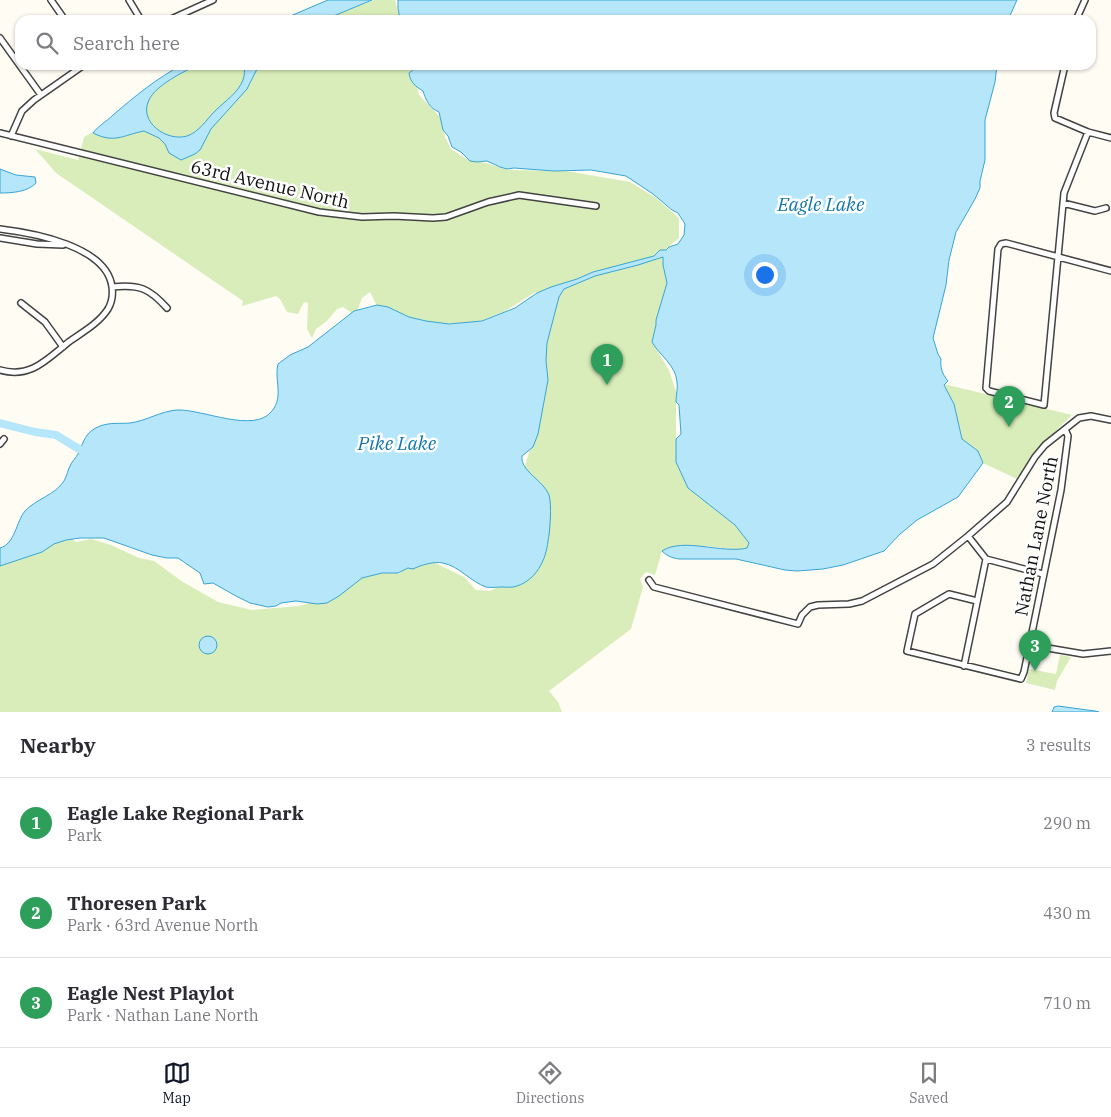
<!DOCTYPE html>
<html lang="en">
<head>
<meta charset="utf-8">
<style>
	body { margin:0; font-family:"IBM Plex Serif",serif; background:#f7f7f7; color:#2b2b33 }
	.you { position:absolute; left:764px; top:274px; width:18px; height:18px; margin:-12px; border:4px solid #fff; border-radius:50%; background:#1a73e8; box-shadow:0 0 0 8px #1a73e833 }
	.badge { display:grid; place-items:center; width:32px; height:32px; border-radius:50%; background:#111827; color:#fff; font-size:16px; font-weight:700 }
	.pin { position:absolute; translate:-50% -41px; filter:drop-shadow(0 1px 2px #0008) }
	.pin::after { content:''; position:absolute; top:26px; width:18px; height:15px; background:inherit; clip-path:polygon(0 0,100% 0,50% 100%) }
	.list { margin:0; padding:0; list-style:none }
	h2 { display:flex; justify-content:space-between; align-items:center; height:65px; margin:0; padding:0 20px; font-size:21px }
	h2 small { font-size:16px; font-weight:400; color:#7c7c81 }
	.list li { display:grid; grid-template-columns:32px 1fr auto; gap:15px; align-items:center; box-sizing:border-box; height:90px; padding:0 20px; border-top:1px solid #e1e1e2 }
	.list b { display:block; font-size:19px; white-space:nowrap }
	.list p { margin:0; font-size:16px; white-space:nowrap; color:#7c7c81 }
	.list em { font-size:16px; font-style:normal; color:#7c7c81 }
	.icon { flex:none; width:28px; height:28px; fill:none; stroke:currentColor; stroke-width:2; stroke-linecap:round; stroke-linejoin:round }
	.map { position:relative; flex:none; width:1111px; height:712px; overflow:hidden }
	.search { position:absolute; background:#fff; box-shadow:0 1px 4px #0004; left:15px; right:15px; top:15px; height:55px; display:flex; align-items:center; gap:12px; box-sizing:border-box; padding:0 18px; border-radius:15px; color:#7c7c81; font-size:19px }
	.sheet { height:335px; background:#fff }
	nav { display:flex; justify-content:space-around; align-items:center; box-sizing:border-box; height:70px; border-top:1px solid #e1e1e2; background:#fff; font-size:14px; color:#7c7c81 }
	nav a { display:grid; justify-items:center; gap:2px }
	nav .on { color:#111827 }
	.map>svg:first-child { display:block }
	.green { fill:#d9edba }
	.water { fill:#b5e6fa; stroke:#38a5d5 }
	.lines { fill:none; stroke-linecap:round; stroke-linejoin:round }
	.river { stroke:#b5e6fa; stroke-width:8 }
	.street-casing { stroke:#434343; stroke-width:8 }
	.street { stroke:#fff; stroke-width:5 }
	.labels { text-anchor:middle; dominant-baseline:central; stroke-width:5; stroke-linejoin:round; paint-order:stroke }
	.street-label { font-size:18px; fill:#101010; stroke:#fff }
	.water-label { font-size:19px; font-style:italic; fill:#1176ab; stroke:#fff }
</style>
</head>
<body>
<div class="map">
<svg width="1111" height="712" viewBox="0 0 1111 712">
	<rect width="100%" height="100%" fill="#fffcf4"/>
	<path class="green" d="M374,0H395L400,20H322Z
		M194,65H412L419,95L440,117L445,137L451,149L462,156L470,161L486,163L508,170L566,171L630,182L656,198L679,218V238L666,249L663,265L667,283L656,320V325L652,342L669,370L676,392V462L688,488L735,525L749,543L747,548L738,550L707,546L662,551L655,575L646,572L640,579L643,587L631,629L549,691L558,702L562,712H0V562L67,534L76,542L91,539L111,545L139,558L154,561L183,582L218,602L252,610L299,606L313,602L365,572L380,574L390,569L399,574L412,563L427,559L464,577L476,590L490,591L515,579L526,474L525,466L535,433L543,291L534,293L505,311L471,325L454,323L423,326L382,316L370,292L362,298L357,311L352,313L343,307L337,309L327,321L316,329L312,338L307,329L308,303L304,302L298,314L287,312L280,299L276,296L242,306L243,301L56,173L35,149L78,160L84,137L121,116L159,85Z
		M944,384L1072,415L1035,451L1017,479L983,463L978,451L962,439L954,404Z
		M1060,655L1071,657L1057,681L1055,690L1026,683L1029,669L1056,674Z"/>
	<path class="water" d="M328,0H372L324,20H281Z
		M398,0H1017L1008,20H400L398,8Z
		M182,65H198C184,71 155,86 149,100C138,122 167,142 187,136C199,132 207,119 215,111C225,101 238,93 243,80C245,75 244,70 245,65H259L247,89L211,129L200,150L195,154L181,160L169,153L165,144L159,138L144,131C123,135 115,144 93,133C99,125 106,122 113,115C134,97 157,78 182,65Z
		M412,65H997L995,82L985,120V160L980,181V188L975,199L956,232L949,260L946,285L933,338L938,354L941,359C940,367 942,374 948,381L944,385L954,404L962,439L978,451L983,463L958,497L917,520L899,535L884,551L843,565L823,569L797,571L785,570L736,559H679C672,558 667,556 662,551C683,537 722,554 747,548L749,543L735,525L688,488L676,462V439L681,434L679,405L676,402C676,395 678,388 677,382C676,365 659,355 652,342L656,325V320L667,283L663,265V257L638,265L595,276L564,289L559,297L547,343L546,361L548,380L538,434L533,447L522,456C520,471 543,480 549,495C552,505 550,531 548,541C546,560 536,580 517,586C512,588 507,587 502,587C497,587 491,588 486,587C471,582 459,566 443,563C434,561 421,565 413,569L408,568L398,573H382L362,578L339,596L327,603L317,604L296,601L281,603L276,606L268,607L250,603L236,596L213,583L204,584L200,573L178,558H167L152,555L104,538H80L66,540L54,544L42,552L0,566V548C15,544 16,522 25,511C36,499 55,495 64,481C67,476 68,469 71,464C73,460 76,458 78,454C84,441 85,432 100,426C112,422 118,424 130,423C146,421 161,411 177,410C203,409 254,434 272,411C284,396 274,380 278,364L290,355L308,347L354,311L377,305L388,307L409,317L426,321L449,324L482,321L515,308L537,293L551,287L577,279L593,272L654,256L660,250H666L669,247L678,244L684,235L685,224L678,213L672,210L653,194L626,176L591,170L554,171L514,168L507,169L500,167L487,161L477,162L470,161L461,152L452,147L448,136L443,130L439,112C429,108 426,100 423,91C416,87 410,82 409,73L413,70Z
		M0,169L16,175L35,177L36,183C28,192 12,193 0,193Z
		M199 645a9 9 0 1 1 18 0a9 9 0 1 1-18 0Z
		M1058,706L1095,711L1099,712H1052L1054,707Z"/>
	<g class="lines">
		<path class="river" d="M0,423L35,432L56,435L79,449"/>
		<defs>
			<path id="street" d="M51,0L65,20
				M129,0L141,20
				M169,20L213,0
				M1076,20L1085,0
				M0,38L41,95
				M1065,65L1054,113L1055,118L1088,132L1111,138
				M1088,132L1064,193L1044,405L989,391L986,388L998,249L1001,244L1006,243L1111,271
				M0,133L319,212L362,217L394,216L433,218L446,217L488,202L519,195L596,206
				M11,136L22,111L34,100L84,65
				M1063,203L1095,211L1106,208
				M0,229C33,233 107,246 112,287C113,294 112,302 108,309C99,323 83,332 70,341C47,359 31,379 0,370
				M0,238L37,244L63,245
				M112,287C139,284 149,288 167,308
				M21,303L45,322L63,347
				M0,444L4,439
				M986,559L1043,574
				M649,580L654,587L798,624L802,615L810,607L818,605L849,604L862,601L933,564L968,536L1007,502L1035,457L1045,445L1079,418L1091,416L1111,420
				M977,601L949,594L915,614L907,651L1021,679L1024,672L1061,490L1068,436L1065,429
				M1030,645L1083,654L1111,651
				M964,666L986,559L968,536"/>
		</defs>
		<use href="#street" class="street-casing"/>
		<use href="#street" class="street"/>
	</g>
	<g class="labels">
		<g class="street-label">
			<text transform="translate(270 184) rotate(13)">63rd Avenue North</text>
			<text transform="translate(1036 536) rotate(-79)">Nathan Lane North</text>
		</g>
		<g class="water-label">
			<text x="821" y="204">Eagle Lake</text>
			<text x="397" y="443">Pike Lake</text>
		</g>
	</g>
</svg>
<div class="you"></div>
<div class="pin badge" style="left:607px;top:385px;background:#2e9e5b">1</div>
<div class="pin badge" style="left:1009px;top:427px;background:#2e9e5b">2</div>
<div class="pin badge" style="left:1035px;top:671px;background:#2e9e5b">3</div>
<div class="search"><svg class="icon" aria-label="search" viewBox="0 0 24 24"><circle cx="10" cy="10" r="6"/><path d="M15 15l6 6"/></svg>Search here</div>
</div>
<section class="sheet">
<h2>Nearby<small>3 results</small></h2>
<ul class="list">
<li><span class="badge" style="background:#2e9e5b">1</span><div><b>Eagle Lake Regional Park</b><p>Park</p></div><em>290 m</em></li>
<li><span class="badge" style="background:#2e9e5b">2</span><div><b>Thoresen Park</b><p>Park · 63rd Avenue North</p></div><em>430 m</em></li>
<li><span class="badge" style="background:#2e9e5b">3</span><div><b>Eagle Nest Playlot</b><p>Park · Nathan Lane North</p></div><em>710 m</em></li>
</ul>
</section>
<nav>
<a class="on"><svg class="icon" aria-label="map" viewBox="0 0 24 24"><path d="M3 6l6-2 6 2 6-2v14l-6 2-6-2-6 2zM9 4v14M15 6v14"/></svg>Map</a>
<a><svg class="icon" aria-label="directions" viewBox="0 0 24 24"><path d="M12 3l9 9-9 9-9-9zM9 14v-3h6M13 9l2 2-2 2"/></svg>Directions</a>
<a><svg class="icon" aria-label="saved" viewBox="0 0 24 24"><path d="M7 4h10v16l-5-4-5 4z"/></svg>Saved</a>
</nav>
</body>
</html>
